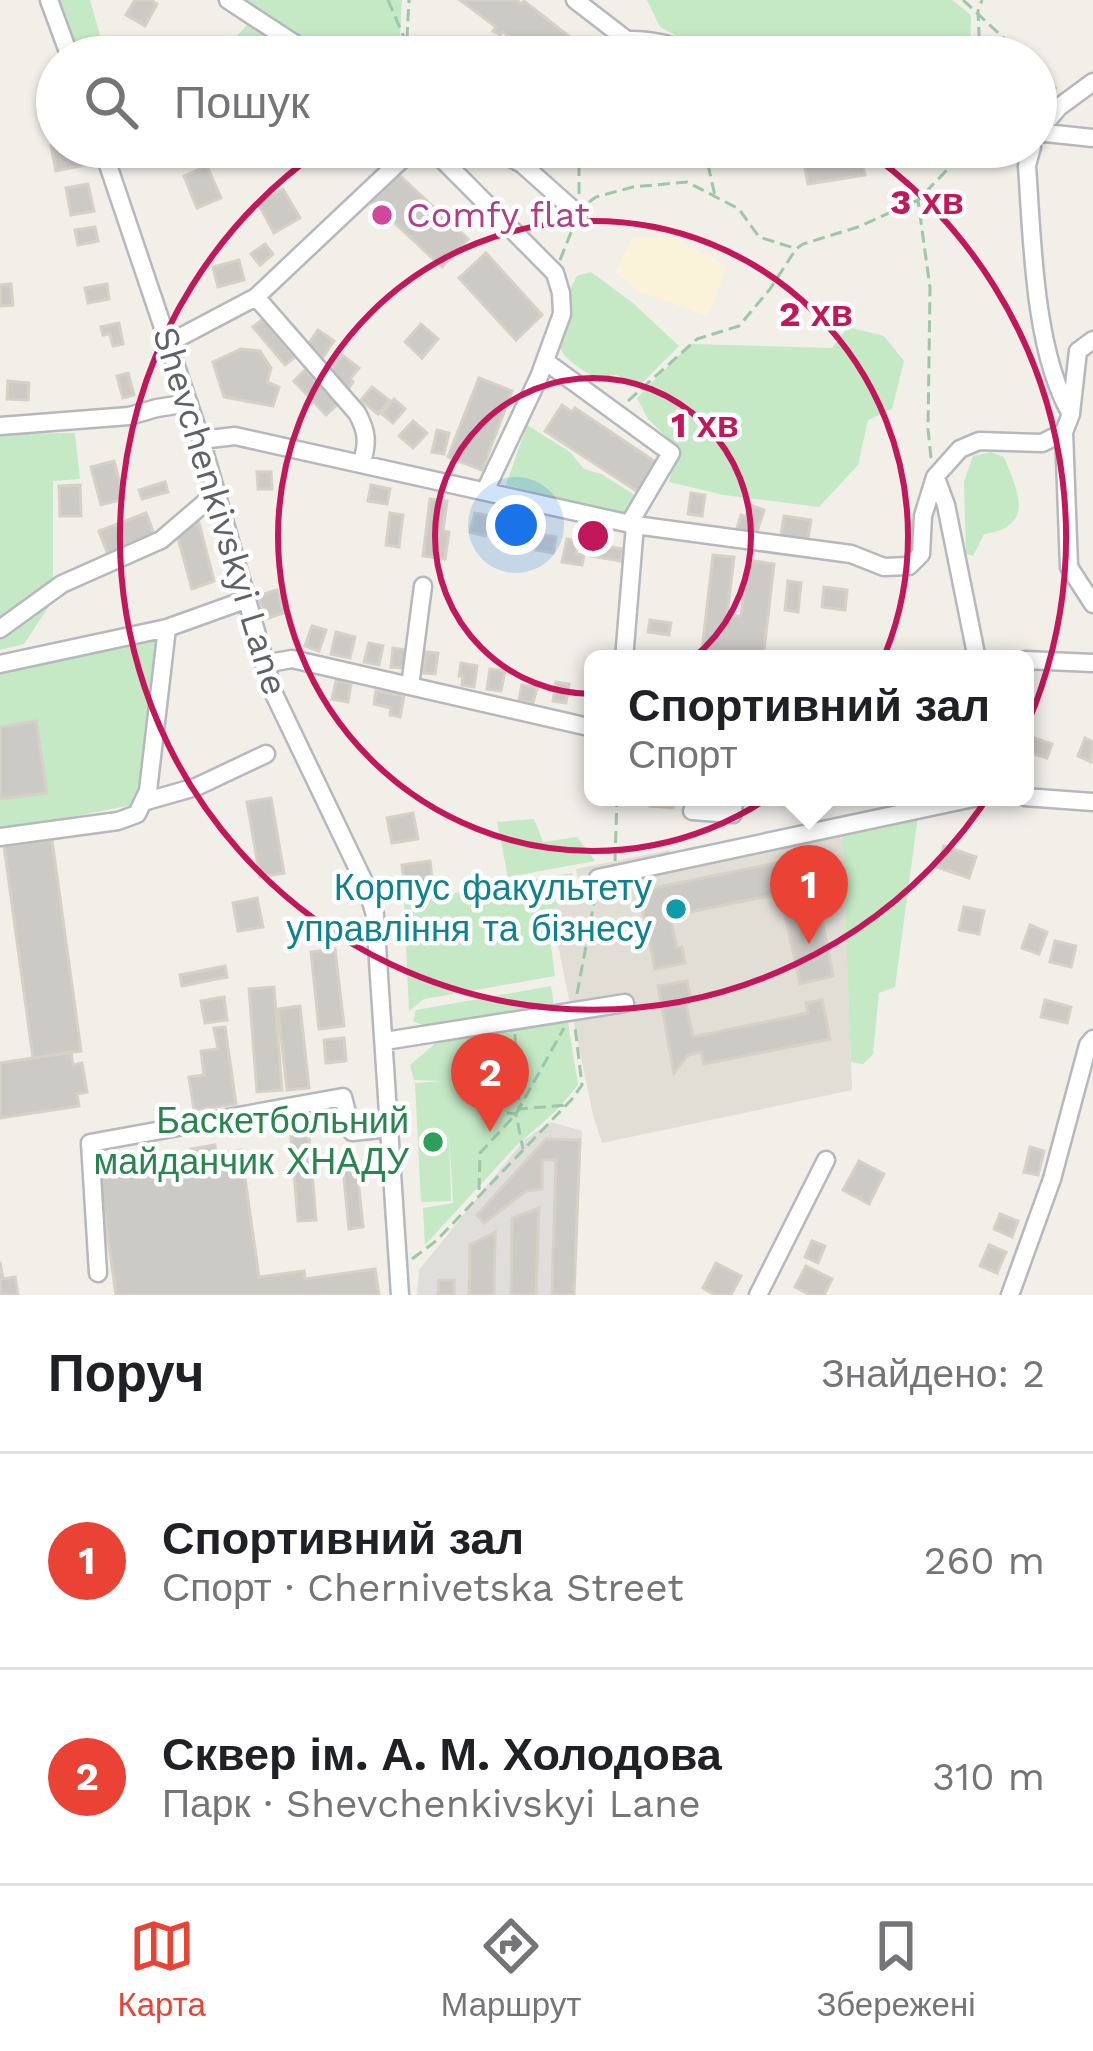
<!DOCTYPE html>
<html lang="uk">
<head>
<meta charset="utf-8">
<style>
	body { margin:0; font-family:"Work Sans",sans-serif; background:#f2f2f2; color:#202124 }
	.you { position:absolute; left:516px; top:525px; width:42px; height:42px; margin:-30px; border:9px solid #fff; border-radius:50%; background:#1a73e8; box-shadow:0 0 0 18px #1a73e833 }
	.badge { display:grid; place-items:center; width:78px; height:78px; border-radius:50%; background:#ea4335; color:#fff; font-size:39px; font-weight:700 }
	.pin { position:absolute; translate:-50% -99px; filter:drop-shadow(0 3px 6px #0008) }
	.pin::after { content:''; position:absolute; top:63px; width:42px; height:36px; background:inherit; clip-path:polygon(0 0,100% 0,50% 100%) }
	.popup { position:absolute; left:584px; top:650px; width:450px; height:156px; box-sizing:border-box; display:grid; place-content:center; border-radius:18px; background:#fff; filter:drop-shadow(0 3px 9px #0005); font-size:39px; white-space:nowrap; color:#757577 }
	.popup b { font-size:45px; color:#202124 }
	.popup::after { content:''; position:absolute; left:50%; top:100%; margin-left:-24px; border:24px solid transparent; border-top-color:#fff }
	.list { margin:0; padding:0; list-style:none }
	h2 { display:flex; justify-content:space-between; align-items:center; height:156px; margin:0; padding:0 48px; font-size:51px }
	h2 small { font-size:39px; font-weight:400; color:#757577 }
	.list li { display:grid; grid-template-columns:78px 1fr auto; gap:36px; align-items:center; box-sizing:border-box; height:216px; padding:0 48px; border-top:3px solid #e0e0e0 }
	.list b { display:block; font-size:45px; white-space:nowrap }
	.list p { margin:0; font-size:39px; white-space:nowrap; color:#757577 }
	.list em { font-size:39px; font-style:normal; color:#757577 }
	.icon { flex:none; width:66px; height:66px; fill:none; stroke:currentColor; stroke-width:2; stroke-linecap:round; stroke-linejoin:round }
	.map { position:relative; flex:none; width:1093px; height:1295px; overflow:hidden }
	.search { position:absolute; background:#fff; box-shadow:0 3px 9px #0004; left:36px; right:36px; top:36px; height:132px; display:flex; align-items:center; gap:30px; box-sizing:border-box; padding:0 42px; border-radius:66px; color:#757577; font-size:45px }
	.sheet { height:588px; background:#fff }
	nav { display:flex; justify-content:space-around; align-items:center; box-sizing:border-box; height:168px; border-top:3px solid #e0e0e0; background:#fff; font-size:33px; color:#757577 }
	nav a { display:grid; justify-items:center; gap:6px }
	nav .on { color:#ea4335 }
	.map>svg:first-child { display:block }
	.industrial { fill:#e0deda }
	.education { fill:#e1ded6 }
	.green { fill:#c5e8c5 }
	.sand { fill:#fbf3d9 }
	.building { fill:#cccac5; stroke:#d6d1c6; stroke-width:3 }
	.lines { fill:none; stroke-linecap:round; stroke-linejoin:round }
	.minor-casing { stroke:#b5b8bc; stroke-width:21 }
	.path { stroke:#9cc7a9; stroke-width:3; stroke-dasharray:12 6; stroke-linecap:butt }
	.minor { stroke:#fff; stroke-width:16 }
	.ring { fill:none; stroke:#c2185b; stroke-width:6 }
	.hotel-dot { fill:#d1479c; stroke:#fff; stroke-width:4.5 }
	.culture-dot { fill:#0f9aa8; stroke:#fff; stroke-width:4.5 }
	.leisure-dot { fill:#2e9e5b; stroke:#fff; stroke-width:4.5 }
	.labels { text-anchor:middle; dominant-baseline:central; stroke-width:9; stroke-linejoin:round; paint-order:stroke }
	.hotel-label { font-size:36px; fill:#b23c85; stroke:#fff; text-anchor:start }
	.street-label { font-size:36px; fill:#5f6368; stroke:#fff }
	.culture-label { font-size:36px; fill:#0d838f; stroke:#fff; text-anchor:end }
	.leisure-label { font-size:36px; fill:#27864d; stroke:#fff; text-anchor:end }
	.centre { fill:#c2185b; stroke:#fff; stroke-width:6 }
	.ring-label { font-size:36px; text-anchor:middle; font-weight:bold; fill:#c2185b; stroke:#fff; stroke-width:9; stroke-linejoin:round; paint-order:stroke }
</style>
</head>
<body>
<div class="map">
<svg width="1093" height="1295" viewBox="0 0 1093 1295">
	<rect width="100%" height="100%" fill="#f1efe8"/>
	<path class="industrial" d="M551,1122L582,1131L574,1295H417L419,1270L524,1140Z"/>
	<path class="education" d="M842,826L852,1090L602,1143L593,1115L550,907L583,901L576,869L669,850L672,861Z"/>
	<path class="green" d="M60,0H90L106,57H79Z
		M241,0H402L399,57H329Z
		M647,0H952L971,15L970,57H717L660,27Z
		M250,22L304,57H244L232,41Z
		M591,272L633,303L679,346L638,387L616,375L595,378C585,371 570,363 563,353C549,332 567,295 577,276Z
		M848,327L884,336L904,361L892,409L868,420L858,465L819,507L724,495L669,482L678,448L648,419L637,398L690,344L832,348Z
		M527,425L570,452L584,469L601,474L638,497L626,514L506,485Z
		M75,433L80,479L53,481V600L24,644L0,650V434Z
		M991,452L1004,457C1018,491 1036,527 984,534L973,556L966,554L964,482L973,456Z
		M161,633L152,724L137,804L0,831V670Z
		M918,816L895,987L879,993L873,1054L863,1064L851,1062L842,831Z
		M534,819L543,842L577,837L595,861L508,877L497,822Z
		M572,873L578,898L546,910L555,976L424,999L409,1011L404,902Z
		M551,986L554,1006L423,1025L413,1021L416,1010Z
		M567,1016L578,1085L558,1109L515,1147L425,1245L423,1208L453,1203L449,1130L451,1201L421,1202L415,1083L443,1081L414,1080L410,1065L436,1043Z"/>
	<path class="sand" d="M674,237L727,266L708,316L640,292L615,272L632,238Z"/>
	<path class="building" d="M135,0H151L157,4L145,26L126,15Z
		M460,0H516L522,4L524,1L574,40L569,48L563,42L553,57H544L540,54L537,57L503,32L500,35L493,31L496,27Z
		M174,43L178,57H148L146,52Z
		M57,111V134L49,137L43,116Z
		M57,145V147H80L84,165L56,171L51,146Z
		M858,147L865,175L808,184L801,148Z
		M207,166L221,198L197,208L184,176Z
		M397,173L468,239L442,267L371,201Z
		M88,184L94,211L71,215L66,188Z
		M283,189L300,218L274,233L258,203Z
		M95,227L98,241L78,245L75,230Z
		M265,244L273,254L260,265L251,254Z
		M486,253L542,315L516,340L459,278Z
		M239,260L244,280L218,287L213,267Z
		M11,284L13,305L0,306V285Z
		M107,284L109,299L88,303L85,288Z
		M263,319L295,357L285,365L253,327Z
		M119,323L123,344L113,346L110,334L103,335L101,327Z
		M421,324L438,339L422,358L405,342Z
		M318,330L334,341L323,357L307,346Z
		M241,349L260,351L271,368L267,382L279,387L273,406L224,397L213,362Z
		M342,355L359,368L350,379L353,382L349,388L328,373Z
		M305,370L338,404L326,415L294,381Z
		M128,373L134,395L123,398L117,376Z
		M479,378L512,391L482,470L448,457Z
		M8,381L29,383L28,400L7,399Z
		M372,387L389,400L378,414L361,400Z
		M394,399L405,409L393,423L382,414Z
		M562,405L572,412L575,408L660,465L641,494L545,431Z
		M413,421L427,433L413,448L399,436Z
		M437,430L449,433L444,454L432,452Z
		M114,461L124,499L101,505L91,467Z
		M257,472H271L272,489H258Z
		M165,482L168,492L142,499L139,490Z
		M80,485L81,516H60L59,486Z
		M371,485L390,489L387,504L368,501Z
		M691,493L705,495L702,516L688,514Z
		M430,499L447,501L443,531L449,532L445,559L423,556Z
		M750,505L764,510L756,535L737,528L741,515L746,517Z
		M146,513L156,539L109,557L99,531Z
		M390,513L403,515L399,547L386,545Z
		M475,513L490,516L485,536L470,532Z
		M784,516L811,520L807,544L780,541Z
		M199,523L214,581L192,589L176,531Z
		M539,534L556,537L553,553L536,550Z
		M567,539L579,541L576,554L584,555L582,565L562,562Z
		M593,544L623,549L621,561L591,556Z
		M713,555L734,557L727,615L741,616L748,560L774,564L763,659H701Z
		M788,581L801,583L798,612L785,610Z
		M824,587L847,590L845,610L822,607Z
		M277,590L284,613L265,619L258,596Z
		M650,620L671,623L669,635L648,632Z
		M312,626L326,630L319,651L305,646Z
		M336,632L355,637L350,658L331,654Z
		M369,643L383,646L379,665L364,662Z
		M393,648L406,650L404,668L391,667Z
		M426,652L438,653L435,674L423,673Z
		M461,663L477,666L474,687L462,685L463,676H459Z
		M490,669L505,671L501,691L487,689Z
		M336,681L351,684L348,702L332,699Z
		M556,682L569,684L566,703L553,701Z
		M522,685L537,688L533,703L519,700Z
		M376,691L404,696L400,717L390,715L391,708L374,704Z
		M36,721L47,793L0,799V727Z
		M1031,737L1052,744L1047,758L1026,751Z
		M1085,738L1093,742L1091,762L1078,756Z
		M650,797H674L673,808L650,806Z
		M271,798L284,873L260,877L247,802Z
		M413,813L418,839L392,843L387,818Z
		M52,840L81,1051L33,1058L4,846Z
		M944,846L976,857L969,878L937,867Z
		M796,859L803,897L785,901L784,893L670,916L677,948L682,947L685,963L655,969L639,891Z
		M430,861L434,891L406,894L402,865Z
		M257,898L263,927L238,931L233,903Z
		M819,904L833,976L800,984L784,911Z
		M964,907L984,911L979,934L959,930Z
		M1030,925L1047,932L1039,954L1022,948Z
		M1055,941L1076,946L1071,967L1050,962Z
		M335,949L344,1026L319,1029L311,952Z
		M225,966L227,977L182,986L180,975Z
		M687,981L691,999L686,1004L693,1037L808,1013L806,1003L822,1000L830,1039L704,1064L701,1052L688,1055L674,1073L658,986Z
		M274,987L282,1090L257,1092L249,989Z
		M224,997L227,1020L205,1023L201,1001Z
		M1045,1000L1071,1007L1067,1023L1041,1017Z
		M300,1006L309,1088L287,1090L278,1009Z
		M225,1027L236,1104L194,1110L189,1077L204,1075L201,1051L218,1049L214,1028Z
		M344,1038L346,1061L326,1063L324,1040Z
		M71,1052L73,1065L82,1063L87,1092L77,1094L79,1106L0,1118V1063Z
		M309,1136L316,1220L298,1221L291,1137Z
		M546,1139L580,1140L574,1295H552L556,1160H542V1189L526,1191L484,1223L477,1215Z
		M215,1145L216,1154L241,1150L259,1277L304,1271L305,1279L375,1269L379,1295H116L98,1170L122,1167L121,1158L145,1155L147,1164L192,1157L191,1149Z
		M1030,1147L1044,1151L1038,1175L1024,1172Z
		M859,1161L884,1174L869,1204L843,1190Z
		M357,1168L363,1227L349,1229L343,1169Z
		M539,1208L536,1295H511L512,1218Z
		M1000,1214L1018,1221L1012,1237L994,1229Z
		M495,1232L494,1295H469L470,1245Z
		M812,1241L825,1246L818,1263L805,1257Z
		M989,1245L1006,1252L997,1273L980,1266Z
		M0,1262L3,1279L15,1277L18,1295H0Z
		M716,1263L741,1276L731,1295H715L703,1288Z
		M806,1266L832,1279L824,1295H810L795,1287Z
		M439,1280H454V1295H438Z"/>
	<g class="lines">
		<defs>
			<path id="minor" d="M49,0L70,57
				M228,0L315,57
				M575,0L627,40C650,39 677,45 697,57
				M601,57L611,48L627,40
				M1036,132L1093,138
				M1036,134L1059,107L1093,82
				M102,147L201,440L274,694L367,888L375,915L400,1295
				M430,147L555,273L561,293L562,314L539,377L485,491
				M491,147L522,164L578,214
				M1032,147L1027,165C1032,238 1034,352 1071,414L1064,432L1069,567L1093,604
				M256,297L357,413C367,431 368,442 362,462
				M169,343L256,297L415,147
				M545,361L671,453L629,524
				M1071,413L1078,351L1093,340
				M0,426L129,416L157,408L189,403
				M201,440L235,436L635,525L851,554L884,567L909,566L921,554L923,516L935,477L960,449L979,441L1042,443L1064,432
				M936,478L946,505L977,659
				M0,629L62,584L161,540L216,493
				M624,659L635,525
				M1025,660L1093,663
				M0,664L167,628L245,600
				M264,664L292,659L593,728
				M410,686L423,586
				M1024,797L1093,802
				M143,802L196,787L266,754
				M692,811L733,814L734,797
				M0,837L118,821L137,814L148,791L167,628
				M598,878L978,797
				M385,1041L625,1003
				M98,1273L90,1143L343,1097L352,1132L390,1128
				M758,1295L826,1160
				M1010,1295L1052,1179L1088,1045L1093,1039"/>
		</defs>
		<use href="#minor" class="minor-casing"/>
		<path class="path" d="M388,0L406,42
			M963,0L1024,57
			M406,57L409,0
			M980,57L978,11L982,0
			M1036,69L1056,89
			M704,147L715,196
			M579,194V147
			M589,202L596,197L633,187L687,182L739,209L759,237L794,248
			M560,260L572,230
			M628,401L697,339L739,326L770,289L796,249L803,244L858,227L918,200
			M931,458L928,429L930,288L918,200L969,147
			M615,861L617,797
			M577,994L596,892
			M515,1034L519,1109L566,1105
			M507,1113L516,1114L523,1149
			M479,1190L480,1153L516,1114L564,1028
			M412,1259L436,1241L572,1099L582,1085L575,1027"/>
		<use href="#minor" class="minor"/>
	</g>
	<g class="ring">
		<circle cx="593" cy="536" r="158"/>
		<circle cx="593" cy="536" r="315"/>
		<path d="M864 149A473 473 0 1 1 322 149"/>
	</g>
	<circle class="hotel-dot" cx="382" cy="215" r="12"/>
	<circle class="culture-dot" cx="676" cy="909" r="12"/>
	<circle class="leisure-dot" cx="433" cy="1142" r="12"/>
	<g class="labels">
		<g class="hotel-label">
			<text x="406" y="215">Comfy flat</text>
		</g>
		<g class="street-label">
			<text transform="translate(220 511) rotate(73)">Shevchenkivskyi Lane</text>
		</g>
		<g class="culture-label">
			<text x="652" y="888">Корпус факультету<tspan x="652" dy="41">управління та бізнесу</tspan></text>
		</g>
		<g class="leisure-label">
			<text x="409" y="1121">Баскетбольний<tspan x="409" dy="41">майданчик ХНАДУ</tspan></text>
		</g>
	</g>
	<circle cx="593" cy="536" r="18" class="centre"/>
	<g class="ring-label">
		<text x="927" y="214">3 хв</text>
		<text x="816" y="326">2 хв</text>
		<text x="705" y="437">1 хв</text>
	</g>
</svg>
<div class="you"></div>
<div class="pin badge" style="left:809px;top:944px">1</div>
<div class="popup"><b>Спортивний зал</b>Спорт</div>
<div class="pin badge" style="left:490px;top:1132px">2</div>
<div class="search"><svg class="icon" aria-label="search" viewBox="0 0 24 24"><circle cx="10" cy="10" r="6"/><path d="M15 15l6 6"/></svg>Пошук</div>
</div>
<section class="sheet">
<h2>Поруч<small>Знайдено: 2</small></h2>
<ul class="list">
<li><span class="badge">1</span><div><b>Спортивний зал</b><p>Спорт · Chernivetska Street</p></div><em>260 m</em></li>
<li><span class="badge">2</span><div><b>Сквер ім. А. М. Холодова</b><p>Парк · Shevchenkivskyi Lane</p></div><em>310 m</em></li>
</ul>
</section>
<nav>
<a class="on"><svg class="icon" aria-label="map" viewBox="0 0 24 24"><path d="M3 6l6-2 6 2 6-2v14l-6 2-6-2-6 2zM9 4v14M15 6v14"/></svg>Карта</a>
<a><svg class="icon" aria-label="directions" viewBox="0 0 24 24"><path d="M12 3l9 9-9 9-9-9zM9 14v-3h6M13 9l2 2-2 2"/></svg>Маршрут</a>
<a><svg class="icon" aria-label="saved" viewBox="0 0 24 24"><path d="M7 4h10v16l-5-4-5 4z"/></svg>Збережені</a>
</nav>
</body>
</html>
